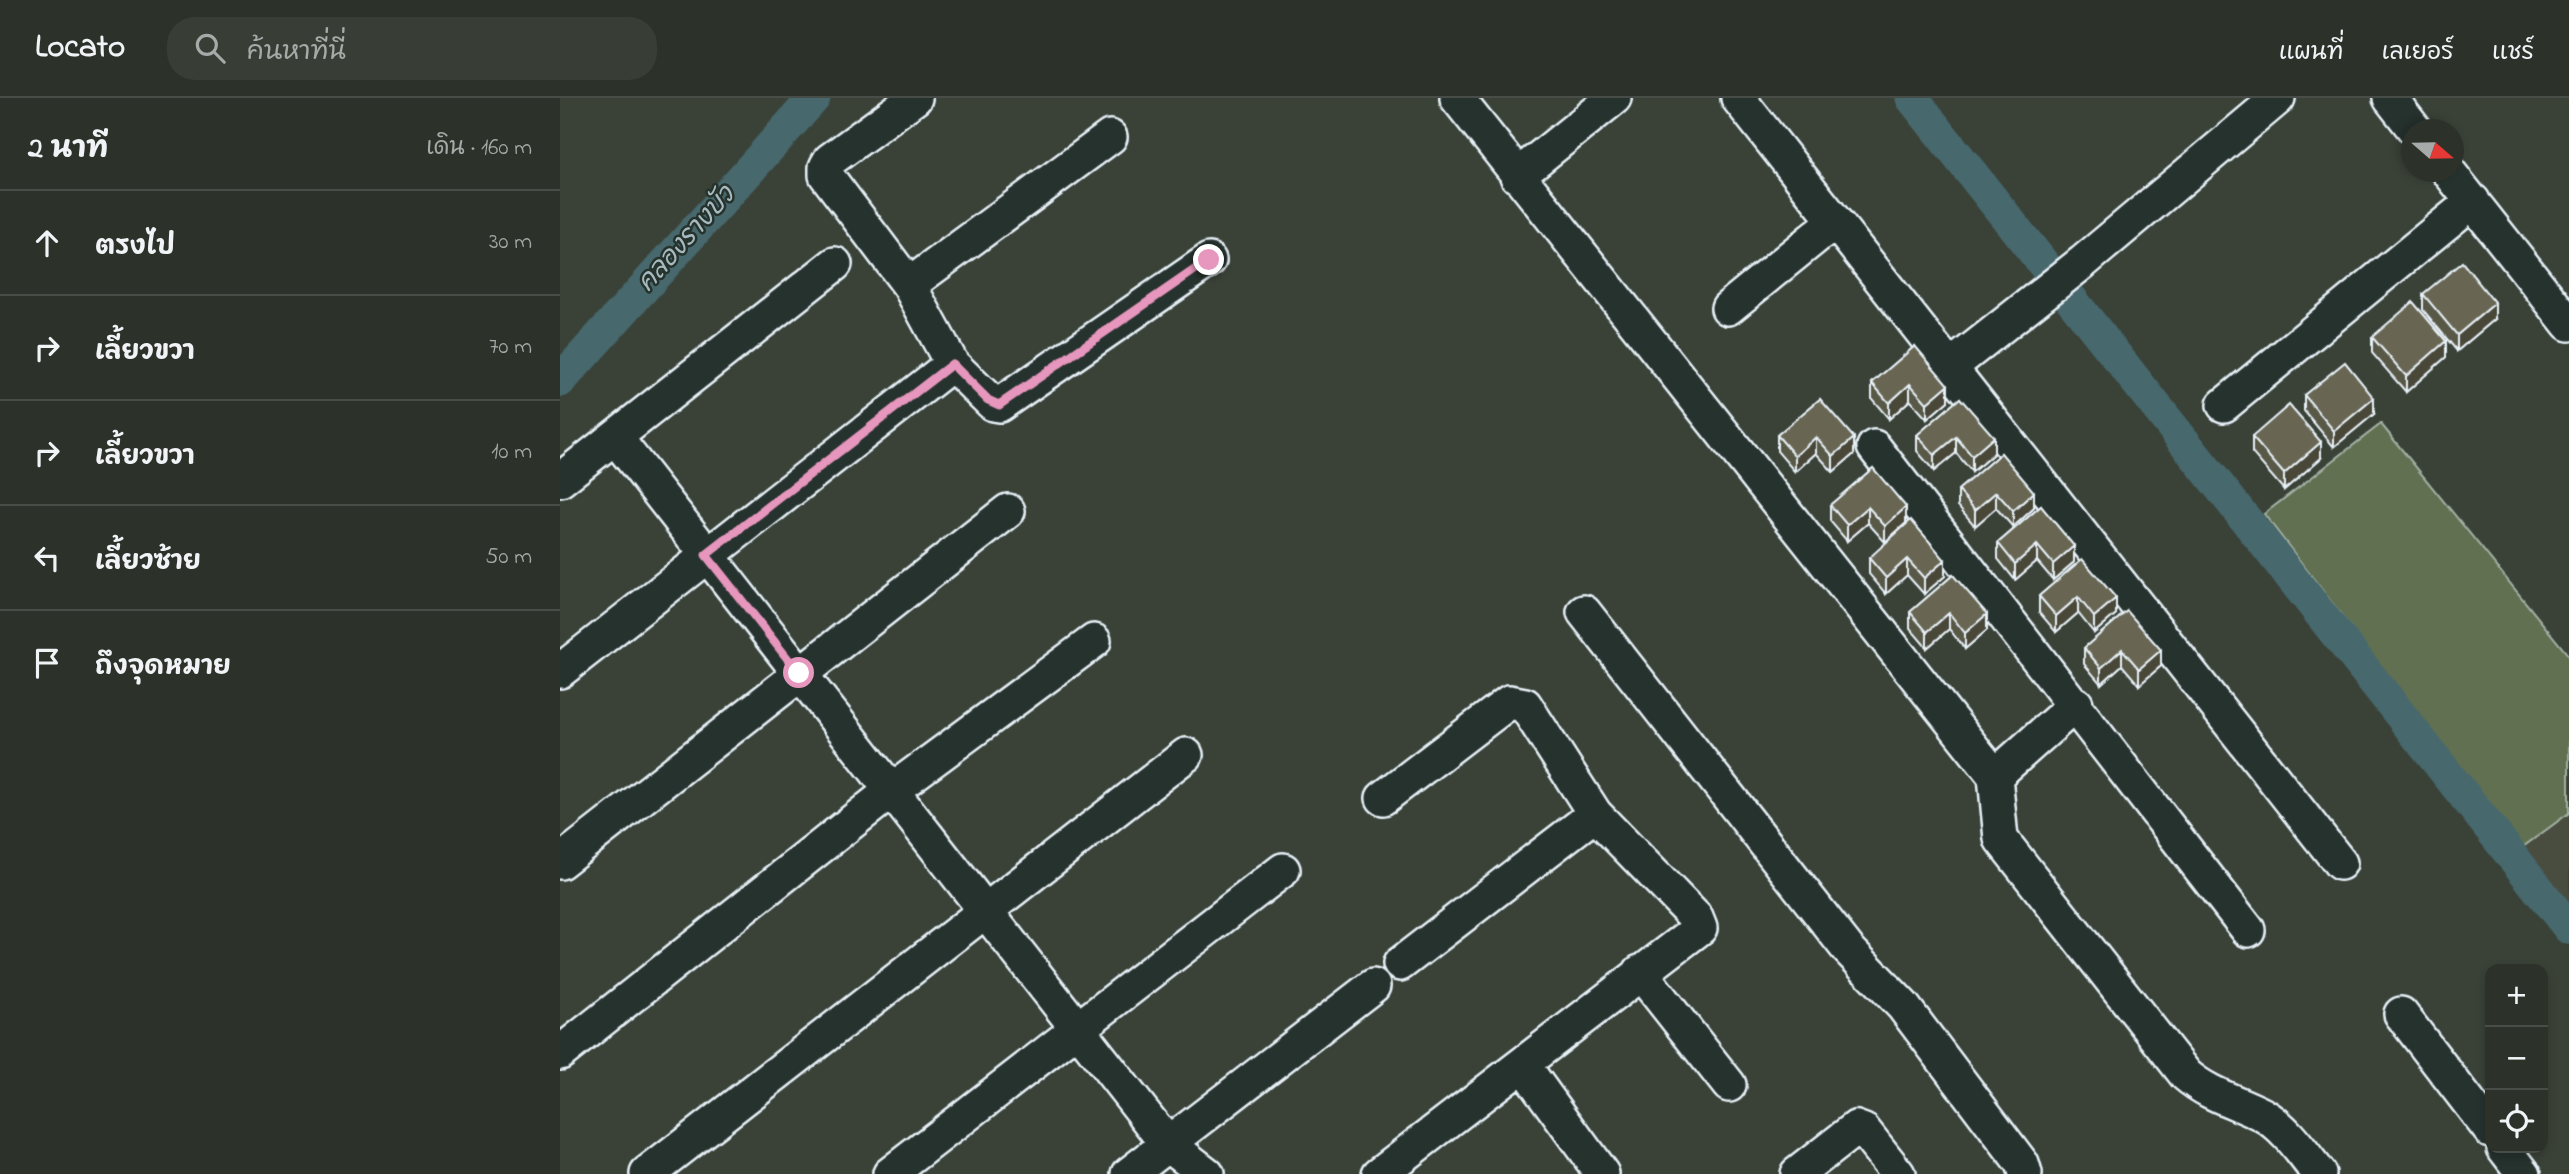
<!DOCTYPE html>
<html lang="th">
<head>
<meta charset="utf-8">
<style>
	body { margin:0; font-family:"Indie Flower","Playpen Sans Thai",sans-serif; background:#383e36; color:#f1f3f6 }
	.controls { position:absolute; right:21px; bottom:21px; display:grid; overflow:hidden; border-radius:14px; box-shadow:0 4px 10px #0003 }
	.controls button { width:63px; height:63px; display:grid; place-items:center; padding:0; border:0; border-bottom:2px solid #484d47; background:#2c322a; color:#f1f3f6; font:35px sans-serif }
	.compass { position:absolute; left:1841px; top:21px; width:63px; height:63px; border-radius:50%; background:#2c322a; box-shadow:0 4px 10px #0003; rotate:110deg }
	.stop { position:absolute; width:21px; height:21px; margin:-16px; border:5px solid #e797bd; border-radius:50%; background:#fff }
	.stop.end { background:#e797bd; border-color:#fff; box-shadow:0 2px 7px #0008 }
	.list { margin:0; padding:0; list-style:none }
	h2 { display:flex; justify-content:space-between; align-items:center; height:91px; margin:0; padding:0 28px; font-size:30px }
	h2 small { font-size:23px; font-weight:400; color:#a6aaa8 }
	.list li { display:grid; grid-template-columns:46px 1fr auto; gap:21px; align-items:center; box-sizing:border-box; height:105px; padding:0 28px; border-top:2px solid #484d47 }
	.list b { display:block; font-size:26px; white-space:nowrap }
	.list em { font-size:23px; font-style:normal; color:#a6aaa8 }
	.icon { flex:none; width:38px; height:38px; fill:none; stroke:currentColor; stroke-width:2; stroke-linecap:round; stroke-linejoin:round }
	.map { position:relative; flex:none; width:2009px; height:1076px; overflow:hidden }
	header { display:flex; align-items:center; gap:42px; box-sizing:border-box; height:98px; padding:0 35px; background:#2c322a; border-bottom:2px solid #484d47 }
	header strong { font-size:33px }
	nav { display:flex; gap:38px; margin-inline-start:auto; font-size:24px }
	.search { width:490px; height:63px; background:#383e36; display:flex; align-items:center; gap:18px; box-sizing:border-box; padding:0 24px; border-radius:28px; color:#a6aaa8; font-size:26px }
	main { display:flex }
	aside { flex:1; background:#2c322a }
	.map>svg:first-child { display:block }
	.built { fill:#484d40 }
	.green { fill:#617051; stroke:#a4b0a4; stroke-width:2 }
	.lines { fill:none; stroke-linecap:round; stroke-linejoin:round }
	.canal { stroke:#46686d; stroke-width:33 }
	.minor-casing { stroke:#e8f1f8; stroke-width:38 }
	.minor { stroke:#26332d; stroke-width:33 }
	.wall { fill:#595847; stroke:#e8f1f8; stroke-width:2 }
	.shaded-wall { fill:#494739; stroke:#e8f1f8; stroke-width:2 }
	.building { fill:#686652; stroke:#e8f1f8; stroke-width:2 }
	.route { stroke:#e797bd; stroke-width:9 }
	.labels { text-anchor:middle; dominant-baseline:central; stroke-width:5; stroke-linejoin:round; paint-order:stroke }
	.water-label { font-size:26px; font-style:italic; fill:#a7bac0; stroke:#26332d }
</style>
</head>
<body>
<header>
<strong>Locato</strong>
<div class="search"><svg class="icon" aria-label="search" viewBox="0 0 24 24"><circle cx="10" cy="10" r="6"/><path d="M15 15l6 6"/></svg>ค้นหาที่นี่</div>
<nav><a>แผนที่</a><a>เลเยอร์</a><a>แชร์</a></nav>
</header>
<main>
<aside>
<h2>2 นาที<small>เดิน · 160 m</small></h2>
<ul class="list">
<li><svg class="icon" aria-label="ahead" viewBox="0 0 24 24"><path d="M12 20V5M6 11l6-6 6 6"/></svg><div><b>ตรงไป</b></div><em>30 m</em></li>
<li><svg class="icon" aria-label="right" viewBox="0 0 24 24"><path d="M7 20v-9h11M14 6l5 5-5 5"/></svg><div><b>เลี้ยวขวา</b></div><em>70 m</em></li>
<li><svg class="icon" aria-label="right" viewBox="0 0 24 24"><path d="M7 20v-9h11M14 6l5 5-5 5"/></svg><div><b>เลี้ยวขวา</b></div><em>10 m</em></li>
<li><svg class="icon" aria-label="left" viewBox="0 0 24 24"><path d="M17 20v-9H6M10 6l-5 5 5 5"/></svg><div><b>เลี้ยวซ้าย</b></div><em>50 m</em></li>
<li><svg class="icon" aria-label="arrive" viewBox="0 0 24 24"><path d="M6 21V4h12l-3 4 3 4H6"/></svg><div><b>ถึงจุดหมาย</b></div></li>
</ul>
</aside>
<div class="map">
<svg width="2009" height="1076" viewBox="0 0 2009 1076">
	<rect width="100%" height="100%" fill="#3a4238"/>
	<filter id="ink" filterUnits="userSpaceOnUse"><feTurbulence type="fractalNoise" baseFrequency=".0143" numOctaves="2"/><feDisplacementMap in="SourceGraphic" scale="14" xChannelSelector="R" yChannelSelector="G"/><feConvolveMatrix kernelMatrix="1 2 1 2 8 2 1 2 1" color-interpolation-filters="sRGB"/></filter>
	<g filter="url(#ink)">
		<path class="built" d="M2009,715V813L1960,751Z"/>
		<path class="green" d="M1821,326L2009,558V715L1960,751L1704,416Z"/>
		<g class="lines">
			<path class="canal" d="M1352,0L2009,830
				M0,283L254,0"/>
			<defs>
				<path id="minor" d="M355,0L270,62L266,69V77L349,187L392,266L433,306L439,307L649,162
					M897,0L1435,678
					M1178,0L1780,765
					M1830,0L1855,32
					M1889,74L2009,226
					M957,78L1054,0
					M349,187L550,39
					M1168,210L1275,123
					M1389,270L1523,164L1718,0
					M1664,307L1913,103
					M55,339L607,1045L647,1076
					M1314,349L1688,832
					M0,382L275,166
					M1024,514L1288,851L1343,908L1462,1066L1465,1076
					M0,573L392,266
					M1516,606L1435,678L1441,741L1626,977C1649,997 1676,1003 1703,1017C1727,1031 1742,1055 1759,1076
					M0,764L448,413
					M840,866L1035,716
					M1080,874L1169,987
					M1841,916L1930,1032
					M0,955L331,693L534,543
					M963,967L1042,1076
					M1944,1050L1964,1076
					M87,1076L626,657
					M330,1076L723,772
					M569,1076L813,888
					M819,1076L1140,830L1136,820L1035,716L965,607L949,604L823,700
					M1237,1076L1296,1030L1304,1033L1338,1076"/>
			</defs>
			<use href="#minor" class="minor-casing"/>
			<use href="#minor" class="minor"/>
		</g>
		<path class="wall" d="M1863,196L1935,221L1897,253L1863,212Z
			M1812,239L1886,259L1846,294L1812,255Z
			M1355,248L1388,303L1367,321L1350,302L1329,321L1312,301V285Z
			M1744,297L1814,316L1774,349L1744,313Z
			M1400,300L1434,355L1412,374L1396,355L1374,373L1357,353V337Z
			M1260,301L1294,356L1273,374L1256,355L1235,374L1217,353V337Z
			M1692,339L1761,360L1724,392L1692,355Z
			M1441,355L1474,410L1453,429L1436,410L1415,428L1398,408V392Z
			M1313,370L1346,425L1325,444L1308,425L1287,443L1270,423V407Z
			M1481,408L1514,464L1493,482L1477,463L1455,482L1438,461V445Z
			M1309,460L1385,462V478L1364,496L1347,477L1326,496L1309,476Z
			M1522,461L1556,516L1534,535L1518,515L1496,534L1479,514V498Z
			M1393,477L1427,532L1405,551L1389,531L1367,550L1350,530V514Z
			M1567,513L1601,568L1579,587L1562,567L1541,586L1524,566V550Z"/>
		<path class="shaded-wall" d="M1935,205V221L1897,253V237Z
			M1886,243V259L1846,294V278Z
			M1350,286V302L1329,321V305Z
			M1388,287V303L1367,321V305Z
			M1814,300V316L1774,349V333Z
			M1256,339V355L1235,374V358Z
			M1396,339V355L1374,373V357Z
			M1434,339V355L1412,374V358Z
			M1294,340V356L1273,374V358Z
			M1761,344V360L1724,392V376Z
			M1436,394V410L1415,428V412Z
			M1474,394V410L1453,429V413Z
			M1308,409V425L1287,443V427Z
			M1346,409V425L1325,444V428Z
			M1477,447V463L1455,482V466Z
			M1514,448V464L1493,482V466Z
			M1347,461V477L1326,496V480Z
			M1385,462V478L1364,496V480Z
			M1518,499V515L1496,534V518Z
			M1556,500V516L1534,535V519Z
			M1389,515V531L1367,550V534Z
			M1427,516V532L1405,551V535Z
			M1562,551V567L1541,586V570Z
			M1601,552V568L1579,587V571Z"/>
		<path class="building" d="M1902,164L1935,205L1897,237L1863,196Z
			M1853,204L1886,243L1846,278L1812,239Z
			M1355,248L1388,287L1367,305L1350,286L1329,305L1312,285Z
			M1785,264L1814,300L1774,333L1744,297Z
			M1400,300L1434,339L1412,358L1396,339L1374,357L1357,337Z
			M1260,301L1294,340L1273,358L1256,339L1235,358L1217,337Z
			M1729,307L1761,344L1724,376L1692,339Z
			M1441,355L1474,394L1453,413L1436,394L1415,412L1398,392Z
			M1313,370L1346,409L1325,428L1308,409L1287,427L1270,407Z
			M1481,408L1514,448L1493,466L1477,447L1455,466L1438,445Z
			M1351,422L1385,462L1364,480L1347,461L1326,480L1309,460Z
			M1522,461L1556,500L1534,519L1518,499L1496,518L1479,498Z
			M1393,477L1427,516L1405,535L1389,515L1367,534L1350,514Z
			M1567,513L1601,552L1579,571L1562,551L1541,570L1524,550Z"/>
	</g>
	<g class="lines" filter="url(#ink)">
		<path class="route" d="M239,575L146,457L392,266L428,302L439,307L649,162"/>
	</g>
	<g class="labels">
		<g class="water-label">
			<text transform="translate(127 142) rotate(-48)">คลองรางบัว</text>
		</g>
	</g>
</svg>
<div class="controls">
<button>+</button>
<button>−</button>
<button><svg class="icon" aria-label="locate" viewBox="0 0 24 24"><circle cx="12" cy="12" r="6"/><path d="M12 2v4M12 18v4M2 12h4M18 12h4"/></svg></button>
</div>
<svg class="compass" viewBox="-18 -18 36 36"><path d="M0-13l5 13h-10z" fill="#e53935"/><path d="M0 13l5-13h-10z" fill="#a6aaa8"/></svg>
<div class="stop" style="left:239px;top:575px"></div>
<div class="stop end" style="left:649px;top:162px"></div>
</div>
</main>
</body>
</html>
